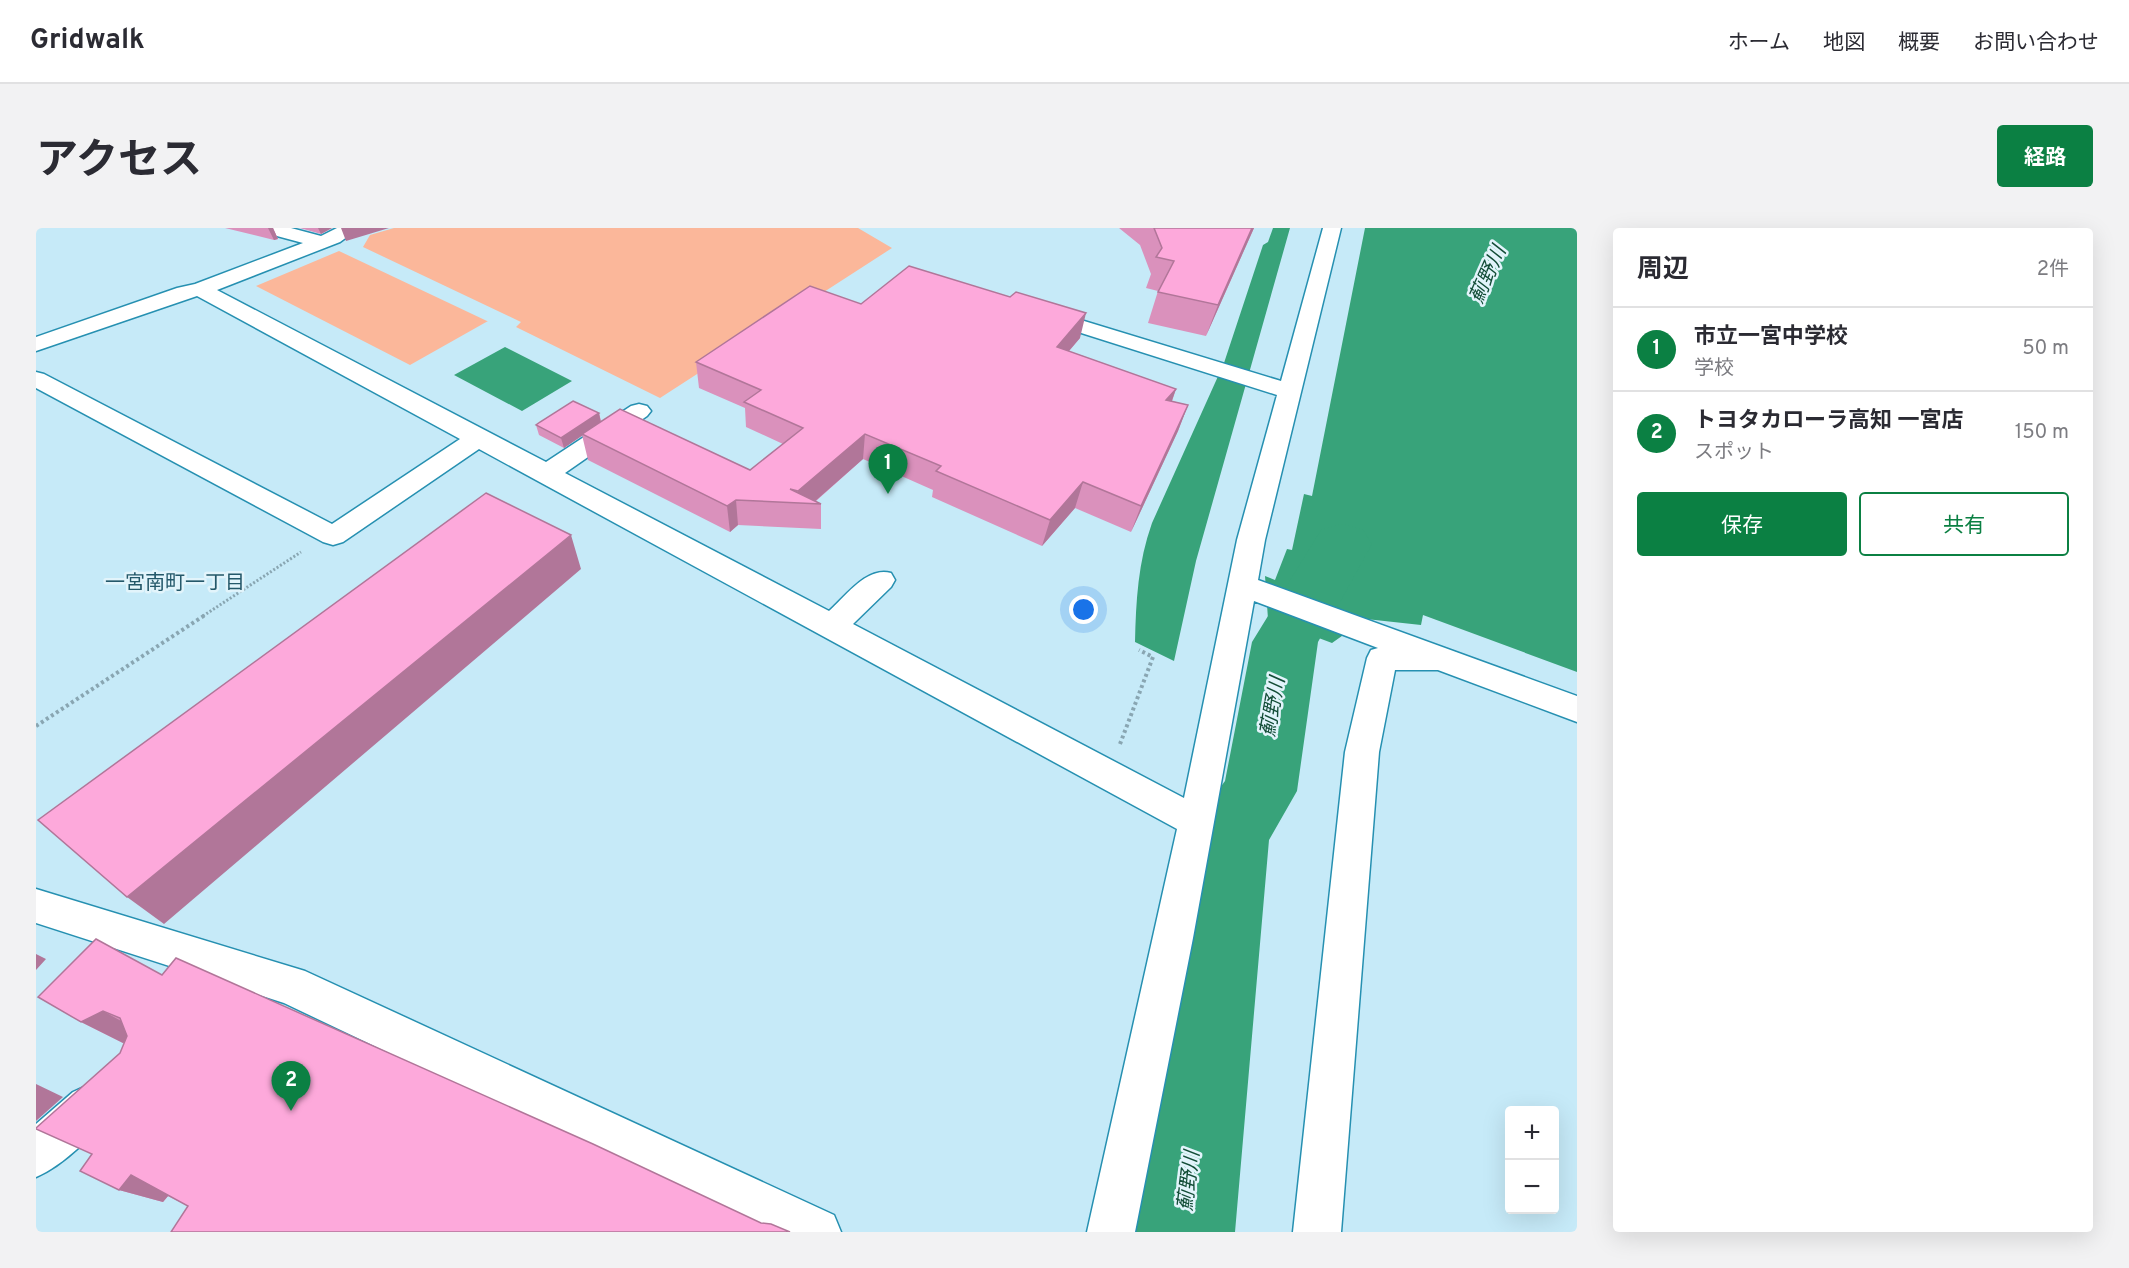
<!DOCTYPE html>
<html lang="ja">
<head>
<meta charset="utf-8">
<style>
	body { margin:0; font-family:Overpass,"Noto Sans JP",sans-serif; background:#f2f2f3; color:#2b2b33 }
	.controls { position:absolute; right:18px; bottom:18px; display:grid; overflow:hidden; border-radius:6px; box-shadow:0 6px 24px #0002 }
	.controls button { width:54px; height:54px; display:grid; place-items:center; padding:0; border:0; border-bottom:2px solid #e1e1e2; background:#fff; color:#2b2b33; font:30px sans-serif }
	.you { position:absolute; left:1048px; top:382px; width:21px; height:21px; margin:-15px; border:4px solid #fff; border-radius:50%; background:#1a73e8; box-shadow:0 0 0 9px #1a73e833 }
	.badge { display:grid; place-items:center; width:39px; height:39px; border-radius:50%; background:#0b8043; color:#fff; font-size:20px; font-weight:700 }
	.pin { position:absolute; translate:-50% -50px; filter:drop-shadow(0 2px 3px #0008) }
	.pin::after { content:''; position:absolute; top:32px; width:21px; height:18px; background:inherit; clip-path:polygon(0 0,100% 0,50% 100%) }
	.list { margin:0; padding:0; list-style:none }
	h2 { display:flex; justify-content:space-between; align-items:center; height:78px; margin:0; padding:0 24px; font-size:26px }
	h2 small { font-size:20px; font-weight:400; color:#7c7c81 }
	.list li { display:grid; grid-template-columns:39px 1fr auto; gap:18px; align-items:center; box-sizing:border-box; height:84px; padding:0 24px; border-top:2px solid #e1e1e2 }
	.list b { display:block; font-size:22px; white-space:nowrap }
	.list p { margin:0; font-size:20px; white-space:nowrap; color:#7c7c81 }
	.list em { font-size:20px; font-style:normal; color:#7c7c81 }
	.actions { display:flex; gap:12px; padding:18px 24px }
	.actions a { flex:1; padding:14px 0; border:2px solid #0b8043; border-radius:6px; text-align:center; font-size:21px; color:#0b8043 }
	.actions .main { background:#0b8043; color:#fff }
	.map { position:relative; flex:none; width:1541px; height:1004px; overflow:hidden; border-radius:6px }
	header { display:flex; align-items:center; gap:36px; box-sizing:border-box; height:84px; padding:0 30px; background:#fff; border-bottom:2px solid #e1e1e2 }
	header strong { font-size:28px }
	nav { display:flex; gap:33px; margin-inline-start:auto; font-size:21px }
	.intro { display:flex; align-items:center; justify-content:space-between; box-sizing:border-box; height:144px; padding:0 36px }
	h1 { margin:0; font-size:42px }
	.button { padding:15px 27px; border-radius:6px; background:#0b8043; color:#fff; font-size:21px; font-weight:700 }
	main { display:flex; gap:36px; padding:0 36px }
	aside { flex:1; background:#fff; border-radius:6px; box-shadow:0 6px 24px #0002 }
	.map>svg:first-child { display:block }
	.green { fill:#fbb79a }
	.water { fill:#38a37a }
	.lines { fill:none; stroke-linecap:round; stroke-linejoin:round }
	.river { fill:#38a37a; fill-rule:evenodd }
	.minor-casing { stroke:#2690b1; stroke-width:3 }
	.path-far1 { stroke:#89a6b2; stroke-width:3; stroke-dasharray:2 2; stroke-linecap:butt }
	.path { stroke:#89a6b2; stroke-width:4; stroke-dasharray:3 3; stroke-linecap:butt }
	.minor { fill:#fff; fill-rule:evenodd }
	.wall { fill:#da91bc }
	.shaded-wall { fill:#b17699 }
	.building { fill:#fda9db; stroke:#b17699; stroke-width:1.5 }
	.labels { text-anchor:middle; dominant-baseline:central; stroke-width:5; stroke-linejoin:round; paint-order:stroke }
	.water-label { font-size:20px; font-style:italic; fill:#134d37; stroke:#e2f4fb }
	.neighbourhood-label { font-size:20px; fill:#24586a; stroke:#e2f4fb }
</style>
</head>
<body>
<header>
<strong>Gridwalk</strong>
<nav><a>ホーム</a><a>地図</a><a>概要</a><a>お問い合わせ</a></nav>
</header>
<div class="intro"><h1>アクセス</h1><a class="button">経路</a></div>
<main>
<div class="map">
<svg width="1541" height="1004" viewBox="0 0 1541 1004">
	<rect width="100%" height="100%" fill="#c6eaf8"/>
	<path class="green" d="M358,0H822L856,20L624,170L480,99L485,94L327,19L334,7Z
		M303,23L451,93H452L374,137L220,58Z"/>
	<path class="water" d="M1237,0H1254L1160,333L1138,433L1099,414C1100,373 1102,334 1116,295L1188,135L1227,17L1232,14Z
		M1329,0H1541V444L1387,387L1385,397L1330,391L1296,415L1232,391L1229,348L1239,352L1251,321L1256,322L1268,266L1276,268Z
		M469,119L536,153L486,183L418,147Z"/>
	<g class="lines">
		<path class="river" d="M1306,296L1327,302L1336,316L1282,414L1261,563L1233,612L1199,1004H1097L1157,605L1168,581L1189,553L1216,414L1285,302Z"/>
		<defs>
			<path id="minor" d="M224,0H255L285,8L301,0H323L304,14L181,62L510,234L595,178L603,176L611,178L615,183L611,188L529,245L793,383C810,368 831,338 855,345L859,352L855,359L817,396L1148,570L1201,312L1241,167L998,90L994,86L998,82L1005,80L1012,82L1245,153L1287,0H1305L1229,312L1222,352L1541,468V494L1402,442H1359L1343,524L1305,1004H1257L1309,524L1331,430L1335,422L1342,420L1218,373L1157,710L1099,1004H1051L1141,601L443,221L307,314L297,317L287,314L0,160V144L8,146L296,296L424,211L161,68L0,123V109L141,60L159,56L267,15L226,4Z
				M0,661L269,743L798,987L805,1004H729L248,775L0,695Z
				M52,857L67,864L74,879C63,905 26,938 0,949V896L37,864Z"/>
		</defs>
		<use href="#minor" class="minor-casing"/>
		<path class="path-far1" d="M167,388L265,324"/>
		<path class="path" d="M0,498L169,387
			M1084,516L1117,429L1103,422"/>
		<use href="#minor" class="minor"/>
	</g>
	<path class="wall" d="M189,0H237L242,11L238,12Z
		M264,0H296L285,6Z
		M1083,0H1218L1170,108L1112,95L1122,63L1110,60L1115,46L1104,17Z
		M825,76L1044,110L1033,123L1140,161L1136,173L1152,177L1142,203L1095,304L1039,280L1006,318L896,269L897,262L827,231L780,273L785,276V301L702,297L694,304L552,232L546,207L528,220L503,207L500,197L563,185L565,193L714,242L747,216L710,199L709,180L663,160L660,134Z
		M60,711L152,978L132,968L127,974L83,962L56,926L84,825L89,814L87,815L45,794Z"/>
	<path class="shaded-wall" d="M232,0H237L242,11L238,12Z
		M282,0H296L285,6Z
		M305,0H353L310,13Z
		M1216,0H1218L1170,108L1182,77Z
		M1050,85L1044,110L1015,144L1021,119Z
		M1140,161L1131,187L1130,172Z
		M1152,177L1142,203L1095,304L1105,278Z
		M563,185L565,195L528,220L525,210Z
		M829,206L827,231L777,275H762V263Z
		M1047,254L1039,280L1006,318L1014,292Z
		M700,272L702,297L694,304L691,278Z
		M535,307L545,341L128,696L91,669Z
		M0,726L10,731L0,742Z
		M67,783L107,805L87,815L45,794Z
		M0,856L27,869L0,893Z
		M95,947L138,961L127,974L83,962Z"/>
	<path class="building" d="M1118,0H1216L1182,77L1122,64L1138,33L1120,29L1126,20Z
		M873,38L974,69L980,64L1050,85L1021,119L1140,161L1130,172L1152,177L1105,278L1047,254L1014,292L900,243L905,238L829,206L762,263L754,261L785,276L700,272L691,278L546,206L584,181L714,242L767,200L708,174L725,162L660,134L774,58L825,76Z
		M537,173L563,185L525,210L500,197L504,194Z
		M450,265L535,307L91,669L2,592Z
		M60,711L126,747L140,730L557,916L725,995L735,996L754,1004H135L152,978L95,947L83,962L44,943L56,926L0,901V900L84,825L91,808L84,790L67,783L45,794L2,769Z"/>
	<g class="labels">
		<g class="water-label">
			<text transform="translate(1453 47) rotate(-66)">薊野川</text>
			<text transform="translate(1238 479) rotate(-80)">薊野川</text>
			<text transform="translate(1154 953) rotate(-83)">薊野川</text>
		</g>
		<g class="neighbourhood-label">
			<text x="139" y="356">一宮南町一丁目</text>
		</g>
	</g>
</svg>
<div class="controls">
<button>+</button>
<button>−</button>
</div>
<div class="you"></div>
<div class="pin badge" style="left:852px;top:266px">1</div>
<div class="pin badge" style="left:255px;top:883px">2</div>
</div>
<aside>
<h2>周辺<small>2件</small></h2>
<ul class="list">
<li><span class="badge">1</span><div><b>市立一宮中学校</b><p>学校</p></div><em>50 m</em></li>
<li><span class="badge">2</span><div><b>トヨタカローラ高知 一宮店</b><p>スポット</p></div><em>150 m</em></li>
</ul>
<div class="actions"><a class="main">保存</a><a>共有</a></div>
</aside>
</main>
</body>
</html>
